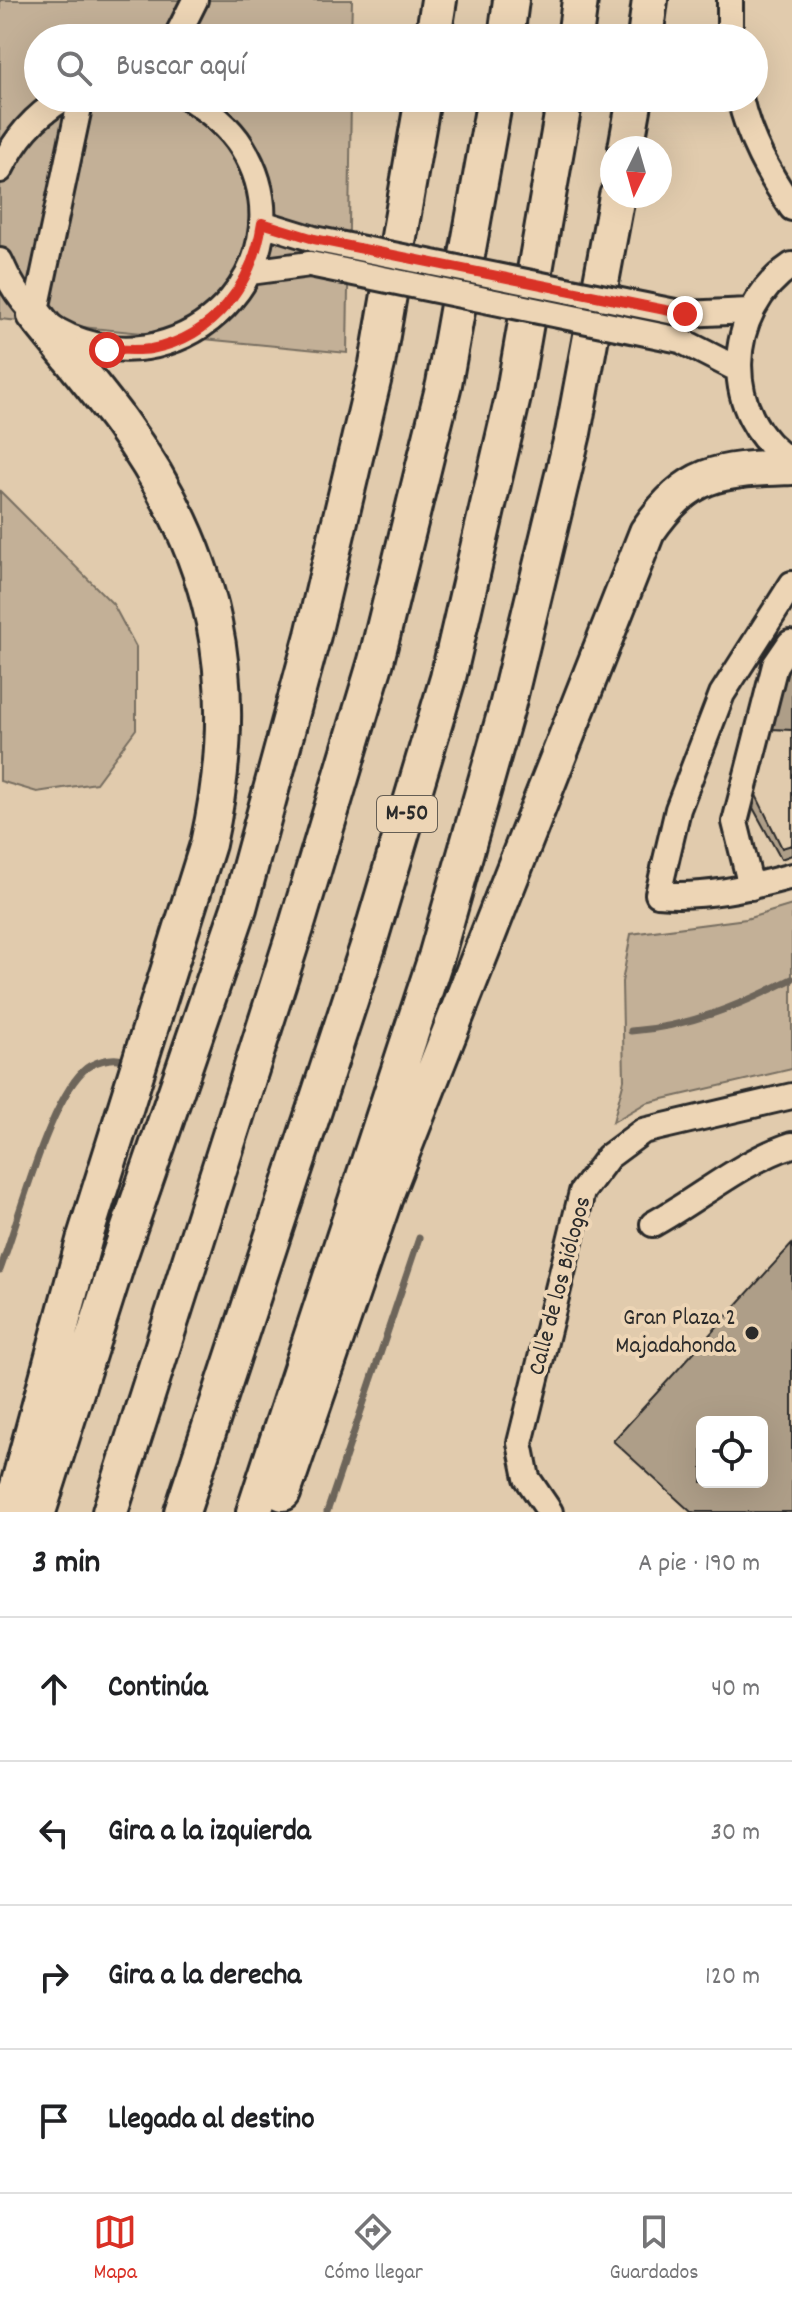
<!DOCTYPE html>
<html lang="es">
<head>
<meta charset="utf-8">
<style>
	body { margin:0; font-family:Dekko,sans-serif; background:#f2f2f2; color:#202124 }
	.controls { position:absolute; right:24px; bottom:24px; display:grid; overflow:hidden; border-radius:12px; box-shadow:0 8px 32px #0002 }
	.controls button { width:72px; height:72px; display:grid; place-items:center; padding:0; border:0; border-bottom:2px solid #e0e0e0; background:#fff; color:#202124; font:40px sans-serif }
	.compass { position:absolute; left:600px; top:136px; width:72px; height:72px; border-radius:50%; background:#fff; box-shadow:0 8px 32px #0002; rotate:185deg }
	.stop { position:absolute; width:24px; height:24px; margin:-18px; border:6px solid #d93025; border-radius:50%; background:#fff }
	.stop.end { background:#d93025; border-color:#fff; box-shadow:0 2px 8px #0008 }
	.list { margin:0; padding:0; list-style:none }
	h2 { display:flex; justify-content:space-between; align-items:center; height:104px; margin:0; padding:0 32px; font-size:34px }
	h2 small { font-size:26px; font-weight:400; color:#757577 }
	.list li { display:grid; grid-template-columns:52px 1fr auto; gap:24px; align-items:center; box-sizing:border-box; height:144px; padding:0 32px; border-top:2px solid #e0e0e0 }
	.list b { display:block; font-size:30px; white-space:nowrap }
	.list em { font-size:26px; font-style:normal; color:#757577 }
	.icon { flex:none; width:44px; height:44px; fill:none; stroke:currentColor; stroke-width:2; stroke-linecap:round; stroke-linejoin:round }
	.map { position:relative; flex:none; width:792px; height:1512px; overflow:hidden }
	.search { position:absolute; background:#fff; box-shadow:0 8px 32px #0002; left:24px; right:24px; top:24px; height:88px; display:flex; align-items:center; gap:20px; box-sizing:border-box; padding:0 28px; border-radius:44px; color:#757577; font-size:30px }
	.sheet { height:680px; background:#fff }
	nav { display:flex; justify-content:space-around; align-items:center; box-sizing:border-box; height:112px; border-top:2px solid #e0e0e0; background:#fff; font-size:22px; color:#757577 }
	nav a { display:grid; justify-items:center; gap:4px }
	nav .on { color:#d93025 }
	.map>svg:first-child { display:block }
	.green { fill:#c3b097; stroke:#776e61; stroke-width:2 }
	.lines { fill:none; stroke-linecap:round; stroke-linejoin:round }
	.stream { stroke:#6d655a; stroke-width:7 }
	.building { fill:#ae9e88; stroke:#2b2b2b; stroke-width:2; fill-rule:evenodd }
	.minor-casing { stroke:#2b2b2b; stroke-width:30 }
	.highway-casing { stroke:#2b2b2b; stroke-width:40 }
	.minor { stroke:#edd5b5; stroke-width:24 }
	.highway { stroke:#edd5b5; stroke-width:34 }
	.minor-bridge-casing { stroke:#2b2b2b; stroke-width:30; stroke-linecap:butt }
	.minor-bridge { stroke:#edd5b5; stroke-width:24 }
	.route { stroke:#d93025; stroke-width:10 }
	.poi-dot { fill:#2b2b2b; stroke:#edd5b5; stroke-width:3 }
	.labels { text-anchor:middle; dominant-baseline:central; stroke-width:8; stroke-linejoin:round; paint-order:stroke }
	.shield { fill:#edd5b5; stroke:#655e54; stroke-width:2 }
	.shield-label { font-size:22px; font-weight:bold; fill:#2b2b2b }
	.street-label { font-size:24px; fill:#2b2b2b; stroke:#edd5b5 }
	.poi-label { font-size:24px; fill:#2b2b2b; stroke:#edd5b5; text-anchor:end }
</style>
</head>
<body>
<div class="map">
<svg width="792" height="1512" viewBox="0 0 792 1512">
	<rect width="100%" height="100%" fill="#e1cbad"/>
	<filter id="ink" filterUnits="userSpaceOnUse"><feTurbulence type="fractalNoise" baseFrequency=".0125" numOctaves="2"/><feDisplacementMap in="SourceGraphic" scale="16" xChannelSelector="R" yChannelSelector="G"/><feConvolveMatrix kernelMatrix="1 2 1 2 8 2 1 2 1" color-interpolation-filters="sRGB"/></filter>
	<g filter="url(#ink)">
		<path class="green" d="M0,0H352L351,38H38V98H351L347,353L0,319Z
			M0,491L113,604L136,647V729L96,783L37,792L0,781Z
			M792,905V1069L646,1103L613,1122L624,1080L622,982L631,934L746,919Z"/>
		<g class="lines">
			<path class="stream" d="M631,1031C689,1027 740,1005 792,979
				M0,1270C18,1221 48,1105 83,1071C92,1062 112,1056 123,1060
				M327,1512L419,1238"/>
		</g>
		<path class="building" d="M792,647V855L781,859L751,804Z
			M771,729L792,730V845L782,848L754,791Z
			M792,1244V1512H691L613,1441ZM702,1422H762V1482H702Z"/>
		<g class="lines">
			<defs>
				<path id="minor" d="M730,0V38
					M176,38L195,0
					M740,98C749,139 768,173 792,208
					M0,170C16,138 33,117 64,98
					M262,223L314,239
					M0,261C16,299 43,330 84,342C199,379 309,255 242,147C229,126 210,112 189,98
					M792,265C724,310 719,417 792,462
					M250,272L310,264
					M685,314L749,311
					M35,315L81,98
					M680,340L737,369
					M792,584L722,694L678,809L658,894C704,898 748,888 792,876
					M751,887L735,822L775,665L790,643
					M653,1224C699,1199 742,1161 792,1145
					M550,1512L527,1478L520,1443L582,1192L608,1157L643,1131L792,1096"/>
				<path id="highway" d="M433,38L439,0
					M506,38L511,0
					M575,38L580,0
					M645,38L650,0
					M626,148L635,98
					M283,1493L387,1191L647,532C690,469 721,470 792,467
					M11,1512L85,1237L208,844C244,682 217,554 119,420C92,384 63,350 35,315
					M38,1512L117,1263L239,908L313,635L377,364L423,98
					M110,1512L296,928L376,661L444,384L495,98
					M182,1512L368,946L448,678L513,397L565,98
					M254,1512L436,957L507,707L573,433L617,196"/>
			</defs>
			<use href="#minor" class="minor-casing"/>
			<use href="#highway" class="highway-casing"/>
			<use href="#minor" class="minor"/>
			<use href="#highway" class="highway"/>
			<defs>
				<path id="minor-bridge" d="M314,239L685,314
					M310,264L680,340"/>
			</defs>
			<use href="#minor-bridge" class="minor-bridge-casing"/>
			<use href="#minor-bridge" class="minor-bridge"/>
		</g>
	</g>
	<g class="lines" filter="url(#ink)">
		<path class="route" d="M107,350C121,349 137,351 151,349C215,337 253,283 262,223L314,239L685,314"/>
	</g>
	<circle class="poi-dot" cx="752" cy="1333" r="8"/>
	<g class="labels">
		<rect class="shield" x="377" y="796" width="60" height="36" rx="6"/>
		<g class="shield-label">
			<text x="407" y="814">M-50</text>
		</g>
		<g class="street-label">
			<text transform="translate(561 1286) rotate(-75)">Calle de los Biólogos</text>
		</g>
		<g class="poi-label">
			<text x="736" y="1319">Gran Plaza 2<tspan x="736" dy="28">Majadahonda</tspan></text>
		</g>
	</g>
</svg>
<div class="controls">
<button><svg class="icon" aria-label="locate" viewBox="0 0 24 24"><circle cx="12" cy="12" r="6"/><path d="M12 2v4M12 18v4M2 12h4M18 12h4"/></svg></button>
</div>
<svg class="compass" viewBox="-18 -18 36 36"><path d="M0-13l5 13h-10z" fill="#e53935"/><path d="M0 13l5-13h-10z" fill="#757577"/></svg>
<div class="stop" style="left:107px;top:350px"></div>
<div class="stop end" style="left:685px;top:314px"></div>
<div class="search"><svg class="icon" aria-label="search" viewBox="0 0 24 24"><circle cx="10" cy="10" r="6"/><path d="M15 15l6 6"/></svg>Buscar aquí</div>
</div>
<section class="sheet">
<h2>3 min<small>A pie · 190 m</small></h2>
<ul class="list">
<li><svg class="icon" aria-label="ahead" viewBox="0 0 24 24"><path d="M12 20V5M6 11l6-6 6 6"/></svg><div><b>Continúa</b></div><em>40 m</em></li>
<li><svg class="icon" aria-label="left" viewBox="0 0 24 24"><path d="M17 20v-9H6M10 6l-5 5 5 5"/></svg><div><b>Gira a la izquierda</b></div><em>30 m</em></li>
<li><svg class="icon" aria-label="right" viewBox="0 0 24 24"><path d="M7 20v-9h11M14 6l5 5-5 5"/></svg><div><b>Gira a la derecha</b></div><em>120 m</em></li>
<li><svg class="icon" aria-label="arrive" viewBox="0 0 24 24"><path d="M6 21V4h12l-3 4 3 4H6"/></svg><div><b>Llegada al destino</b></div></li>
</ul>
</section>
<nav>
<a class="on"><svg class="icon" aria-label="map" viewBox="0 0 24 24"><path d="M3 6l6-2 6 2 6-2v14l-6 2-6-2-6 2zM9 4v14M15 6v14"/></svg>Mapa</a>
<a><svg class="icon" aria-label="directions" viewBox="0 0 24 24"><path d="M12 3l9 9-9 9-9-9zM9 14v-3h6M13 9l2 2-2 2"/></svg>Cómo llegar</a>
<a><svg class="icon" aria-label="saved" viewBox="0 0 24 24"><path d="M7 4h10v16l-5-4-5 4z"/></svg>Guardados</a>
</nav>
</body>
</html>
